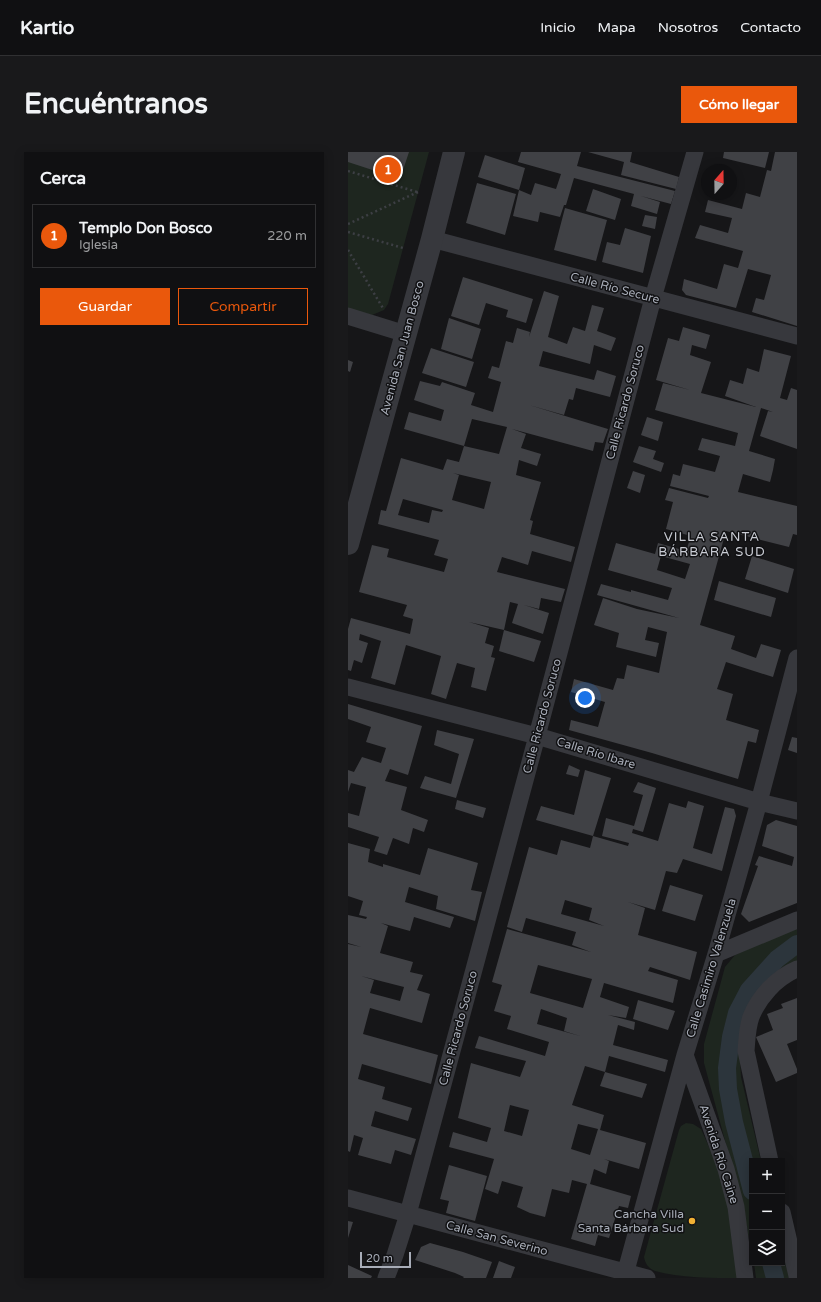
<!DOCTYPE html>
<html lang="es">
<head>
<meta charset="utf-8">
<style>
	body { margin:0; font-family:"Varela Round",sans-serif; background:#19191b; color:#f1f3f6 }
	.controls { position:absolute; right:12px; bottom:12px; display:grid; overflow:hidden; border-radius:0px; box-shadow:0 2px 10px #0003 }
	.controls button { width:36px; height:36px; display:grid; place-items:center; padding:0; border:0; border-bottom:1px solid #303032; background:#101012; color:#f1f3f6; font:20px sans-serif }
	.compass { position:absolute; left:353px; top:12px; width:36px; height:36px; border-radius:50%; background:#101012; box-shadow:0 2px 10px #0003; rotate:20deg }
	.scale { position:absolute; left:12px; bottom:10px; width:51px; box-sizing:border-box; padding-left:4px; border:2px solid #a8adb8; border-top:0; font-size:11px; line-height:14px; white-space:nowrap; color:#a8adb8; -webkit-text-stroke:3px #111113; paint-order:stroke }
	.you { position:absolute; left:237px; top:546px; width:14px; height:14px; margin:-10px; border:3px solid #fff; border-radius:50%; background:#1a73e8; box-shadow:0 0 0 6px #1a73e833 }
	.badge { display:grid; place-items:center; width:26px; height:26px; border-radius:50%; background:#ea580c; color:#fff; font-size:13px; font-weight:700 }
	.pin { position:absolute; translate:-50% -50%; border:2px solid #fff; box-shadow:0 1px 4px #0006 }
	.list { margin:0; padding:0; list-style:none }
	h2 { display:flex; justify-content:space-between; align-items:center; height:52px; margin:0; padding:0 16px; font-size:17px }
	h2 small { font-size:13px; font-weight:400; color:#9c9d9f }
	.list li { display:grid; grid-template-columns:26px 1fr auto; gap:12px; align-items:center; box-sizing:border-box; height:64px; margin:0 8px 8px; padding:0 8px; border:1px solid #303032; border-radius:0px }
	.list b { display:block; font-size:15px; white-space:nowrap }
	.list p { margin:0; font-size:13px; white-space:nowrap; color:#9c9d9f }
	.list em { font-size:13px; font-style:normal; color:#9c9d9f }
	.actions { display:flex; gap:8px; padding:12px 16px }
	.actions a { flex:1; padding:9px 0; border:1px solid #ea580c; border-radius:0px; text-align:center; font-size:14px; color:#ea580c }
	.actions .main { background:#ea580c; color:#fff }
	.icon { flex:none; width:22px; height:22px; fill:none; stroke:currentColor; stroke-width:2; stroke-linecap:round; stroke-linejoin:round }
	.map { position:relative; flex:none; width:449px; height:1126px; overflow:hidden; border-radius:0px }
	header { display:flex; align-items:center; gap:24px; box-sizing:border-box; height:56px; padding:0 20px; background:#101012; border-bottom:1px solid #303032 }
	header strong { font-size:19px }
	nav { display:flex; gap:22px; margin-inline-start:auto; font-size:14px }
	.intro { display:flex; align-items:center; justify-content:space-between; box-sizing:border-box; height:96px; padding:0 24px }
	h1 { margin:0; font-size:28px }
	.button { padding:10px 18px; border-radius:0px; background:#ea580c; color:#fff; font-size:14px; font-weight:700 }
	main { display:flex; gap:24px; padding:0 24px }
	aside { flex:1; background:#101012; border-radius:0px; box-shadow:0 2px 10px #0003 }
	.map>svg:first-child { display:block }
	.green { fill:#1e261f }
	.lines { fill:none; stroke-linecap:round; stroke-linejoin:round }
	.canal { stroke:#2c353c; stroke-width:18 }
	.building { fill:#404145; fill-rule:evenodd }
	.path { stroke:#3d3f44; stroke-width:2.5; stroke-dasharray:2 3; stroke-linecap:butt }
	.minor { stroke:#37383d; stroke-width:17 }
	.tertiary { stroke:#37383d; stroke-width:22 }
	.poi-dot { fill:#f2b134; stroke:#111113; stroke-width:1.5 }
	.labels { text-anchor:middle; dominant-baseline:central; stroke-width:3; stroke-linejoin:round; paint-order:stroke }
	.street-label { font-size:12px; fill:#a8adb8; stroke:#111113 }
	.poi-label { font-size:12px; fill:#a8adb8; stroke:#111113; text-anchor:end }
	.neighbourhood-label { font-size:13px; letter-spacing:1px; fill:#c9ccd4; stroke:#111113 }
</style>
</head>
<body>
<header>
<strong>Kartio</strong>
<nav><a>Inicio</a><a>Mapa</a><a>Nosotros</a><a>Contacto</a></nav>
</header>
<div class="intro"><h1>Encuéntranos</h1><a class="button">Cómo llegar</a></div>
<main>
<aside>
<h2>Cerca<small></small></h2>
<ul class="list">
<li><span class="badge">1</span><div><b>Templo Don Bosco</b><p>Iglesia</p></div><em>220 m</em></li>
</ul>
<div class="actions"><a class="main">Guardar</a><a>Compartir</a></div>
</aside>
<div class="map">
<svg width="449" height="1126" viewBox="0 0 449 1126">
	<rect width="100%" height="100%" fill="#161618"/>
	<path class="green" d="M0,0H81L40,152L36,158L24,163L0,157Z
		M449,776V809L428,819L391,895L393,925L413,1009H404V1103L395,1055L356,911V892L377,815L387,803L402,796Z
		M338,971L345,972L353,977L377,1031L391,1126C365,1126 331,1126 307,1119C300,1116 297,1111 296,1105L331,978L333,974Z
		M434,1097L441,1126H408L406,1111H434Z"/>
	<g class="lines">
		<path class="canal" d="M404,1039L386,970L380,937L379,916L383,885L389,861L401,838L429,807L449,792
			M423,1111L427,1126"/>
	</g>
	<path class="building" d="M0,0H61L52,27L0,10Z
		M173,0H233L229,14L327,39L323,52L293,44L312,50L309,62L283,54L286,42L226,26L218,53H216L212,65L192,60L190,70L165,64L171,38L183,43L187,31L208,37L213,22L170,10Z
		M240,0H284L282,10L331,25L328,37L273,23L276,10Z
		M376,0H421L417,16L375,6Z
		M427,0H449V174L404,160L408,146L416,148L423,123L400,117L388,156L338,143L334,138L336,127L369,137L376,112L390,116L395,99L347,86L352,73L380,81L384,66L357,60L360,48L394,57L398,41L412,45L419,18L423,19Z
		M137,3L177,16L171,38L130,25Z
		M129,31L168,42L157,83L118,71Z
		M245,37L273,47L267,68L238,59Z
		M217,56L259,68L248,109L206,98Z
		M297,63L309,65L307,77L294,74Z
		M277,76L303,84L295,121L254,110L259,90L272,93Z
		M115,125L185,147L178,171L158,165L160,158L138,151L131,173L103,164Z
		M196,139L211,144L200,185L219,192L225,175L237,179L244,153L256,156L249,179L268,186L263,199L246,193L242,212L195,199L191,214L246,228L249,218L268,224L262,245L228,236L225,248L221,247L216,263L181,253L260,277L255,291L247,290L245,299L164,277L178,282L173,296L193,302L189,314L171,308L168,323L193,330L182,368L185,369L182,382L227,395L223,410L184,399L180,413L154,405L149,420L217,437L213,450L193,446L191,457L176,453L201,461L195,482L164,471L170,452L162,450L156,478L193,489L186,510L151,499L156,478L121,470L141,476L137,491L146,494L143,505L147,506L138,539L123,535L127,516L109,511L98,547L83,542L93,504L58,493L47,533L23,526L33,489L12,482L11,488L20,491L14,511L6,508L3,519L0,518V477L3,466L62,482L65,467L55,464L59,453L11,440L24,393L41,397L39,405L96,420L100,407L86,403L91,388L30,372L33,358L38,359L53,306L95,318L99,307L111,310L116,294L151,302L159,275L124,267L116,294L56,277L61,260L93,269L96,258L66,248L72,229L92,234L94,230L127,241L123,253L145,260L153,230L140,226L144,214L151,216L158,189L165,191L169,176L182,180L181,185ZM105,321L143,330L136,357L104,348L111,323ZM55,347L95,358L94,360L84,358L81,371L50,363Z
		M101,166L133,177L124,207L93,197Z
		M335,175L362,183L358,197L344,193L342,203L363,210L353,241L408,255L377,244L382,228L395,232L399,216L411,220L416,197L443,204L432,246L439,248L443,236L449,238V297L412,284L420,259L425,260L413,256L401,299L427,307L425,318L422,330L395,322L390,340L449,354V383L445,382L441,395L378,379L352,473L387,484L383,497L408,506L413,492L433,498L425,525L378,510L369,537L385,542L378,568L411,578L408,591L400,589L390,627L304,601L221,578L223,568L250,575L257,550L223,540L226,527L265,538L269,526L276,527L279,513L311,521L319,480L300,475L297,488L311,491L308,505L268,495L271,481L246,473L255,446L289,457L331,466L249,443L253,432L283,440V438L320,448L324,436L260,418L268,391L307,402L310,391L338,399L343,384L318,377L325,350L317,348L321,336L360,346L361,344L322,334L325,322L332,324L335,312L367,320L372,304L350,298L354,286L387,294L390,281L307,258L315,231L342,238L308,228L320,186L331,189ZM313,404L342,412L337,427L309,418Z
		M83,196L126,210L118,235L74,221Z
		M0,208L5,210L2,220L0,219Z
		M299,265L315,270L310,289L293,283Z
		M291,294L308,299L305,307L316,311L313,320L285,310Z
		M285,319L297,323L292,341L279,336Z
		M404,404L446,417L440,441L397,427Z
		M371,429L428,446L423,465L366,448Z
		M0,552L74,574L60,623L42,617L37,629L59,635L53,658L80,668L76,680L65,676L61,692L45,686L39,703L26,699L31,685L0,675V661L11,664L18,635L3,631L0,640V618L6,620L14,605L33,611L38,596L18,590L23,575L0,567Z
		M89,578L126,587L108,646L72,636L77,624L103,632L111,602L86,593Z
		M444,585L449,586V601L440,598Z
		M221,613L232,618L230,625L218,622Z
		M237,618L263,626L245,684L188,668L193,654L226,663Z
		M290,630L308,636L295,680L285,677L284,681L310,689L321,651L338,656L340,649L356,654L345,696L364,702L377,655L386,657L388,664L374,719L335,707L329,721L318,719L307,758L280,750L297,756L290,783L349,800L342,828L302,815L300,819L330,828L325,851L256,831L252,845L281,855L278,866L260,863L287,870L286,878L270,873L265,893L320,908L317,920L261,904L257,920L237,914L224,953L256,963L252,978L298,991L291,1017L256,1007L261,1009L258,1022L246,1017L242,1032L283,1044L280,1056L271,1054L261,1086L250,1083L247,1094L223,1087L239,1032L224,1028L221,1041L204,1037L197,1065L182,1061L169,1055L175,1035L154,1029L150,1042L137,1037L146,1007L101,995L105,980L139,990L143,976L110,966L123,911L172,925L178,909L127,896L131,884L197,904L201,890L159,877L163,864L146,859L154,833L144,830L159,777L243,800L224,793L228,780L178,766L174,780L159,775L181,695L209,703L213,688L242,696L245,684L280,694L281,691L254,684L258,666L286,674L295,643L285,640ZM217,748L244,756L241,768L256,774L213,762ZM190,813L244,827L235,856L182,841ZM193,857L219,866L216,879L232,884L189,872ZM162,953L181,958L174,984L156,979ZM230,972L250,977L242,1003L223,997Z
		M109,648L138,656L135,666L107,657Z
		M428,668L449,674V751L401,770L393,762L410,714L407,713L411,704L444,714L446,705L414,694L419,673Z
		M0,691L22,697L20,710L35,715V712L72,723L80,696L130,711L123,738L134,740L127,769L88,757L90,744L61,735L57,750L106,765L102,776L66,765L62,779L33,771L40,774L32,801L65,810L62,820L75,823L69,838L82,842L74,871L22,856L15,882L90,903L83,932L14,912L10,927L37,935L34,947L64,956L60,969L27,959L23,974L68,987L63,1003L47,998L43,1012L10,1003L15,986L6,983L2,1000L0,999V792L13,795L0,791V763L18,767L19,765L11,763L15,749L0,744ZM13,824L56,835L52,849L22,841L26,828Z
		M322,733L355,743L347,769L314,759Z
		M449,846V888L439,892L449,917V921L428,930L408,885L425,878L419,862L435,856L433,852Z
		M290,848L327,859L320,878L285,867Z
		M257,920L299,932L294,946L252,934Z
		M101,1013L139,1024L127,1069L98,1061L101,1049L92,1047Z
		M0,1069L5,1070L0,1086Z
		M82,1091L115,1100L144,1110L138,1126H115L116,1125L107,1121L67,1108L73,1095Z
		M151,1109L167,1115L163,1126H145Z
		M0,1113L24,1124L23,1126H0Z"/>
	<g class="lines">
		<path class="path" d="M0,19L69,40
			M0,72L70,40
			M0,80L55,96
			M0,98L36,158"/>
		<path class="minor" d="M84,87L449,184
			M0,164L58,182
			M0,535L189,584L411,650L449,659
			M368,802L449,768
			M337,903L378,1017L388,1055L397,1126
			M422,1009L398,899C399,888 399,876 403,865C411,845 428,826 449,817
			M0,1046L299,1126
			M434,1060L449,1124
			M38,1126L47,1103L60,1062L189,584L305,146L347,0
			M276,1126L337,903L368,802L411,650L449,506"/>
		<path class="tertiary" d="M0,392L84,87L106,0"/>
	</g>
	<circle class="poi-dot" cx="344" cy="1069" r="4"/>
	<g class="labels">
		<g class="street-label">
			<text transform="translate(267 136) rotate(15)">Calle Río Secure</text>
			<text transform="translate(54 196) rotate(-75)">Avenida San Juan Bosco</text>
			<text transform="translate(277 250) rotate(-75)">Calle Ricardo Soruco</text>
			<text transform="translate(194 564) rotate(-75)">Calle Ricardo Soruco</text>
			<text transform="translate(248 601) rotate(17)">Calle Río Ibare</text>
			<text transform="translate(363 816) rotate(-73)">Calle Casimiro Valenzuela</text>
			<text transform="translate(110 876) rotate(-75)">Calle Ricardo Soruco</text>
			<text transform="translate(371 1002) rotate(72)">Avenida Río Caine</text>
			<text transform="translate(149 1086) rotate(15)">Calle San Severino</text>
		</g>
		<g class="poi-label">
			<text x="336" y="1062">Cancha Villa<tspan x="336" dy="14">Santa Bárbara Sud</tspan></text>
		</g>
		<g class="neighbourhood-label">
			<text x="364" y="385">VILLA SANTA<tspan x="364" dy="15">BÁRBARA SUD</tspan></text>
		</g>
	</g>
</svg>
<div class="controls">
<button>+</button>
<button>−</button>
<button><svg class="icon" aria-label="layers" viewBox="0 0 24 24"><path d="M12 4l9 5-9 5-9-5zM3 14l9 5 9-5"/></svg></button>
</div>
<svg class="compass" viewBox="-18 -18 36 36"><path d="M0-13l5 13h-10z" fill="#e53935"/><path d="M0 13l5-13h-10z" fill="#9c9d9f"/></svg>
<div class="scale">20 m</div>
<div class="you"></div>
<div class="pin badge" style="left:40px;top:18px">1</div>
</div>
</main>
</body>
</html>
